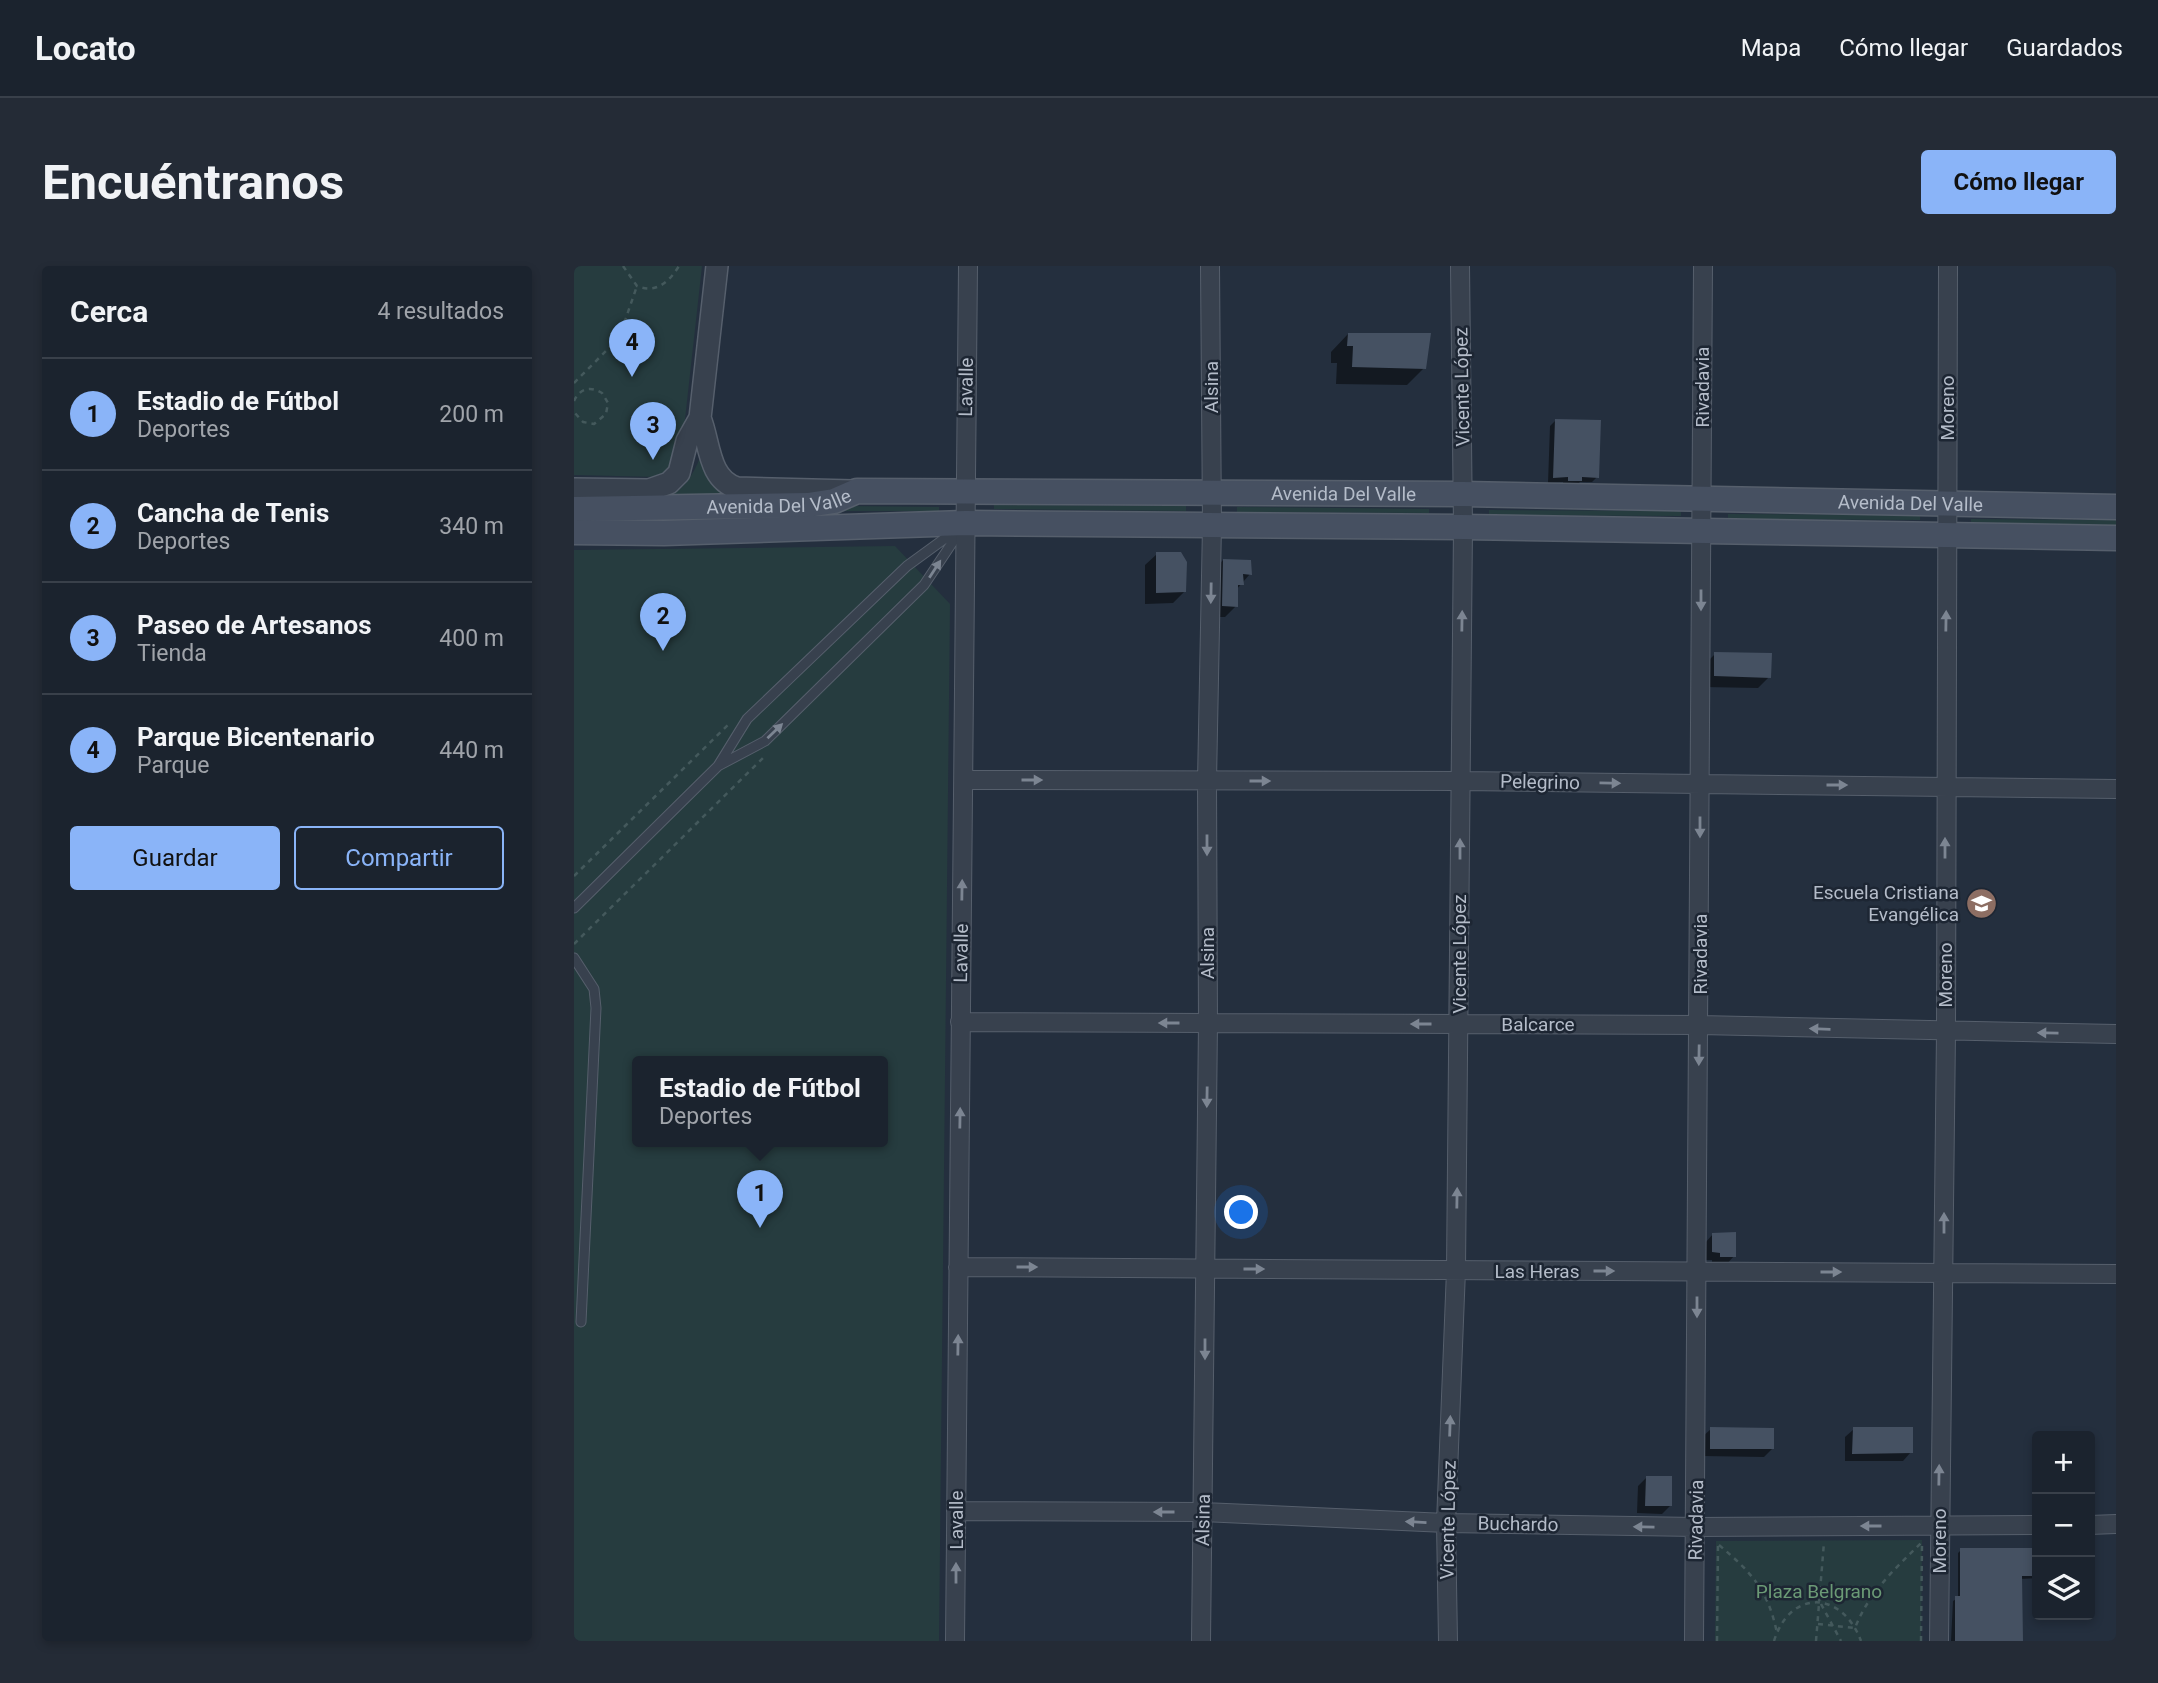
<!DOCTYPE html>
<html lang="es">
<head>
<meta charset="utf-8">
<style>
	body { margin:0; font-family:Roboto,sans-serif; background:#242b36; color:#f1f3f6 }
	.controls { position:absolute; right:21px; bottom:21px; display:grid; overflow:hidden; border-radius:7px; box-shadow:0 4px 10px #0003 }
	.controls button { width:63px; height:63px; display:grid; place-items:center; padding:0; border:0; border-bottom:2px solid #39404a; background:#1b232e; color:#f1f3f6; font:35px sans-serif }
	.you { position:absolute; left:668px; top:947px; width:24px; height:24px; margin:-18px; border:5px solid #fff; border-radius:50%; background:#1a73e8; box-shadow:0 0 0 10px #1a73e833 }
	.badge { display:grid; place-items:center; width:46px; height:46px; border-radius:50%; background:#8ab4f8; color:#111; font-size:23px; font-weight:700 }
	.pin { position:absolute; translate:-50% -58px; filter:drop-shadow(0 2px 4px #0008) }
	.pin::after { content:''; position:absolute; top:37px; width:24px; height:21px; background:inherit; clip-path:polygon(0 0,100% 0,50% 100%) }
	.popup { position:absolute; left:58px; top:790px; width:256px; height:91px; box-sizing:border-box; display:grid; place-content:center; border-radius:7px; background:#1b232e; filter:drop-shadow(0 2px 5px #0005); font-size:23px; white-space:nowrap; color:#a0a4aa }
	.popup b { font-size:26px; color:#f1f3f6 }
	.popup::after { content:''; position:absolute; left:50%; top:100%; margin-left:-14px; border:14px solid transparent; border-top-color:#1b232e }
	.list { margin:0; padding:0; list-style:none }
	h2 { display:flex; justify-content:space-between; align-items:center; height:91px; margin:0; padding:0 28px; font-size:30px }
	h2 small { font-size:23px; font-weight:400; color:#a0a4aa }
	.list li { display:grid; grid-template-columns:46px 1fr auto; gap:21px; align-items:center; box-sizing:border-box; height:112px; padding:0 28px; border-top:2px solid #39404a }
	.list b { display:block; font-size:26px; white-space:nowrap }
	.list p { margin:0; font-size:23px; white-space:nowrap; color:#a0a4aa }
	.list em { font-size:23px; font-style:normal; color:#a0a4aa }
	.actions { display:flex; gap:14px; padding:21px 28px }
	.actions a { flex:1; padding:16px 0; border:2px solid #8ab4f8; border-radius:7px; text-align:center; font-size:24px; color:#8ab4f8 }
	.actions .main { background:#8ab4f8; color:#111 }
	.icon { flex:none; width:38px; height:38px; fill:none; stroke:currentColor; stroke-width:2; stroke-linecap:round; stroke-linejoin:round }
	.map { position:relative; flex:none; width:1542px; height:1375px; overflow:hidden; border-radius:7px }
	header { display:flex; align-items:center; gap:42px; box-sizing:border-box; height:98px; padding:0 35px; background:#1b232e; border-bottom:2px solid #39404a }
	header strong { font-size:33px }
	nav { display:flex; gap:38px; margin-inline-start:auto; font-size:24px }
	.intro { display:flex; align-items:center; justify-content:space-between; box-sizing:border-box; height:168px; padding:0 42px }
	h1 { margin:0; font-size:49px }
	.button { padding:18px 32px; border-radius:7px; background:#8ab4f8; color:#111; font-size:24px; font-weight:700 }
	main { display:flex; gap:42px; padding:0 42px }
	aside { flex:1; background:#1b232e; border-radius:7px; box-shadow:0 4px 10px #0003 }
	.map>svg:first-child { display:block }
	.green { fill:#263c3f; fill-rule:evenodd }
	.shadow { fill:#0007 }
	.building { fill:#455162 }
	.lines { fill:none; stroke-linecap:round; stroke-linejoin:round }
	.service-casing { stroke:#565f6c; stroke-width:11 }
	.minor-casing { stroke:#565f6c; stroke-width:20 }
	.tertiary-casing { stroke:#565f6c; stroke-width:24 }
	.secondary-casing { stroke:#565f6c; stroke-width:27 }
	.path { stroke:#44595c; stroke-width:2.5; stroke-dasharray:5 5; stroke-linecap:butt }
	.service { stroke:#38414e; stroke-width:9 }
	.minor { stroke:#38414e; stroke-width:18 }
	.tertiary { stroke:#38414e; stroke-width:21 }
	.secondary { stroke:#465061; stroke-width:24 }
	.oneway { fill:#7c8592 }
	.labels { text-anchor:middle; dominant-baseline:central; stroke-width:5; stroke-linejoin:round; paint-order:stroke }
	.street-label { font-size:19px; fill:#b4bcc9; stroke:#1d2633 }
	.poi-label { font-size:19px; fill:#b4bcc9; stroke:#1d2633; text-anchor:end }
	.park-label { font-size:19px; fill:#6b9a76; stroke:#1d2633 }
</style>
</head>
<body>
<header>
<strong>Locato</strong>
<nav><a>Mapa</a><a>Cómo llegar</a><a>Guardados</a></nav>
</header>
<div class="intro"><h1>Encuéntranos</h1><a class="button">Cómo llegar</a></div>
<main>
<aside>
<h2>Cerca<small>4 resultados</small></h2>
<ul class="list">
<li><span class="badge">1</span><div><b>Estadio de Fútbol</b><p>Deportes</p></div><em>200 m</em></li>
<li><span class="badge">2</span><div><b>Cancha de Tenis</b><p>Deportes</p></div><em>340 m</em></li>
<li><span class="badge">3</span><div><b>Paseo de Artesanos</b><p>Tienda</p></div><em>400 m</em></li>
<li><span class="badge">4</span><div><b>Parque Bicentenario</b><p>Parque</p></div><em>440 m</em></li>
</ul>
<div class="actions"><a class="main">Guardar</a><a>Compartir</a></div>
</aside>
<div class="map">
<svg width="1542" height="1375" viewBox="0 0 1542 1375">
	<rect width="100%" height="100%" fill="#242f3e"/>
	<path class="green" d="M0,0H128L110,162L102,200L85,211L0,209Z
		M130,183C135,202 136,222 156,230L92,232C115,221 120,205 130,183Z
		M420,239L612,240V245L420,243Z
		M272,240L365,241V245H272L118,258L0,252Z
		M663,241L855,243V247L663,246Z
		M915,244L1107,245V250L915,249Z
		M1154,248L1346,249V254L1154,253Z
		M1397,253L1542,254V259L1397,258Z
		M321,280L376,338L365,1375H0V284ZM64,796H308V876H64Z
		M1348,1274L1347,1375H1141L1142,1275Z"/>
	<path class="shadow" d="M774,68L850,102L833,119L762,118L763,97H757V86Z
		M982,154L1023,211L1018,216H1006L1001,220H989V216L974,217L976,160Z
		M583,288L611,325L599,337L571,338V299Z
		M649,294L676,308L662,324V340L651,351H637L638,306Z
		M1141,388L1195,411L1184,422L1129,421V400Z
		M1139,968L1160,990L1152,999H1138V994H1131V977Z
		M1137,1163L1198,1183L1190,1191L1128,1190V1171Z
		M1280,1163L1337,1186L1329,1195H1271V1171Z
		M1073,1211L1096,1240L1088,1248L1063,1247L1064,1220Z
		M1463,1283V1312L1446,1313L1447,1375H1377L1379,1335L1384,1332V1287L1387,1284Z"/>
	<path class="building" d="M774,67H857L852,103L778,101L779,80H773Z
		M981,153L1027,154L1025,212L1008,211V215H994V211L979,212Z
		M582,286H607L613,296L612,326L582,327Z
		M649,293L677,294L678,309L669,308L670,319H664V341L648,340Z
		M1140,386L1198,387L1197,412L1140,410Z
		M1162,966V991H1146V987L1138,986V967Z
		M1136,1161L1200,1162V1183H1136Z
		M1279,1161H1339V1187L1278,1188Z
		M1072,1210H1098V1240H1071Z
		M1386,1282H1463V1310H1448L1449,1375H1381V1330H1386Z"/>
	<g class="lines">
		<defs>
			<path id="service" d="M144,500L191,475L350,319L388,262
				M0,642L144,500L173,453L333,300L381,265
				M0,692L20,723L22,742L7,1056"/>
			<path id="minor" d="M390,514L886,515L1542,523
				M386,756L1126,759L1542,768
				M384,1001L1542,1008
				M382,1245L629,1246L872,1257L1122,1261L1463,1259
				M1516,1259L1542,1258
				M381,1375L394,0
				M627,1375L634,757L633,515L638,259L636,0
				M874,1375L872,1257L882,1004L889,261L886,0
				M1120,1375L1129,0
				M1365,1375L1372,766L1374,0"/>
			<path id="tertiary" d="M126,152C136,177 134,213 163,222L279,225
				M0,223L75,224L95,217L105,207L113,175L126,152L143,0"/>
			<g id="secondary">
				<path id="s1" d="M0,243L234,239L260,235L283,225L889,228L1542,241"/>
				<path d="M0,266L90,267L391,257L889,261L1542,272"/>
			</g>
		</defs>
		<use href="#service" class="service-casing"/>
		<use href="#minor" class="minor-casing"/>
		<use href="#tertiary" class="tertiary-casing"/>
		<use href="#secondary" class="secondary-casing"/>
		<path class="path" d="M49,0L63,20C82,28 95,16 105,0
			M0,117L45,72L63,20
			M0,135C6,122 17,120 28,127L34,137L32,148L20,158L9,156L0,146
			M0,610L154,459
			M0,678L191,490
			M1145,1279C1178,1307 1194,1324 1203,1367
			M1247,1338L1267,1375
			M1244,1358L1281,1362C1295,1326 1321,1303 1348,1276
			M1143,1375L1144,1278
			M1200,1375C1216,1323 1268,1324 1287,1375
			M1242,1375L1250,1276
			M1347,1375L1348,1277"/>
		<use href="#service" class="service"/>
		<use href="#minor" class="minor"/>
		<use href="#tertiary" class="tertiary"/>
		<use href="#secondary" class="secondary"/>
	</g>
	<defs><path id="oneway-solid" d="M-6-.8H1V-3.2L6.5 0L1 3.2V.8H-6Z" transform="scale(1.75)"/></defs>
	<g class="oneway">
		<use href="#oneway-solid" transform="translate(361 303) rotate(-57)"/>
		<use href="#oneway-solid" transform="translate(637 327) rotate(91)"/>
		<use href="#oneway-solid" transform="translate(1127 334) rotate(90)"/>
		<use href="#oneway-solid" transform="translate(888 355) rotate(-89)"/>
		<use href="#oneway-solid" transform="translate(1372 355) rotate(-89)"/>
		<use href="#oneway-solid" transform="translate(201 465) rotate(-44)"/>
		<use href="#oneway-solid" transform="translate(458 514)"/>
		<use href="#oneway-solid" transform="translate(686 515)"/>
		<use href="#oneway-solid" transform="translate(1036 517) rotate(1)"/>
		<use href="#oneway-solid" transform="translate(1263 519)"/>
		<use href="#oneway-solid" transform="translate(1126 561) rotate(90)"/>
		<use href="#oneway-solid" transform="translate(633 579) rotate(90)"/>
		<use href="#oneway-solid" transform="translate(1371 582) rotate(-90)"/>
		<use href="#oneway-solid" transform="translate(886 583) rotate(-90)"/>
		<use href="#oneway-solid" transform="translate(388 624) rotate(-89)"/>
		<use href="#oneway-solid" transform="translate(595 757) rotate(-180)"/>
		<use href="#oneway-solid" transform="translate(847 758) rotate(-180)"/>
		<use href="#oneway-solid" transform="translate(1246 763) rotate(-178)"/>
		<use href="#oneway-solid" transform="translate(1474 767) rotate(-179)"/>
		<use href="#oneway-solid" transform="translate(1125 789) rotate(91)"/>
		<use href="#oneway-solid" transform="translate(633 831) rotate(91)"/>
		<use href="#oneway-solid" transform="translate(386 852) rotate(-89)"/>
		<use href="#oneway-solid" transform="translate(883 932) rotate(-89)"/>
		<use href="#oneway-solid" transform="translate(1370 957) rotate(-90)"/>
		<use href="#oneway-solid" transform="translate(453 1001)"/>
		<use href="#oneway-solid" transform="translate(680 1003)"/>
		<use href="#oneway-solid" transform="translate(1030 1005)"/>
		<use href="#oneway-solid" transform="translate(1257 1006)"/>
		<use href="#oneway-solid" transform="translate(1123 1041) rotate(90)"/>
		<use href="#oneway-solid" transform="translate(384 1079) rotate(-89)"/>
		<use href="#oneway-solid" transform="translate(631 1083) rotate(90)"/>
		<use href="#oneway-solid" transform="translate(876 1160) rotate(-88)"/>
		<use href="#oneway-solid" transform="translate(1365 1209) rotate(-89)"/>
		<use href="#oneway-solid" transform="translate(590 1246) rotate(-180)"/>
		<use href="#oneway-solid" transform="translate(842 1256) rotate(-177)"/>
		<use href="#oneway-solid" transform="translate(1297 1260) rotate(180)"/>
		<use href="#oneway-solid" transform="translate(1070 1261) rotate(-179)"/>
		<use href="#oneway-solid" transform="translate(382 1307) rotate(-90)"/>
	</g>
	<defs>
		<symbol id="school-disc" viewBox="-11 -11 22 22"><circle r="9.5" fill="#8d6e63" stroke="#1d2633"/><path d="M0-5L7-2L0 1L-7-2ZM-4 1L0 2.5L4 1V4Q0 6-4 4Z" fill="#fff"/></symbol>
	</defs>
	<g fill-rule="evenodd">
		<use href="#school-disc" x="1390" y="620" width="35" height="35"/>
	</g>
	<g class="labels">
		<g class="street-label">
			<text transform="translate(392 121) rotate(-89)">Lavalle</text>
			<text transform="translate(637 121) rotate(-90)">Alsina</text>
			<text transform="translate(888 121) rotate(-91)">Vicente López</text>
			<text transform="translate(1128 121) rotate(-90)">Rivadavia</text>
			<text transform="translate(1373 142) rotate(-90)">Moreno</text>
			<text stroke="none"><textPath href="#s1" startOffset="772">Avenida Del Valle</textPath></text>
			<text stroke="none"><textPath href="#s1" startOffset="205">Avenida Del Valle</textPath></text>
			<text stroke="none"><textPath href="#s1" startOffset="1339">Avenida Del Valle</textPath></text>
			<text transform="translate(966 516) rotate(1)">Pelegrino</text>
			<text transform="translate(387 687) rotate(-89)">Lavalle</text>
			<text transform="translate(633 687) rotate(-90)">Alsina</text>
			<text transform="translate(885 688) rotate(-90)">Vicente López</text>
			<text transform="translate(1126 688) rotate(-90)">Rivadavia</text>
			<text transform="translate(1371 709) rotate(-90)">Moreno</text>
			<text x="964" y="758">Balcarce</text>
			<text x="963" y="1005">Las Heras</text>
			<text transform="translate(382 1254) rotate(-90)">Lavalle</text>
			<text transform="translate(629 1254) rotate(-89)">Alsina</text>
			<text transform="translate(874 1254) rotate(-89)">Vicente López</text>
			<text transform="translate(1122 1254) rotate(-89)">Rivadavia</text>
			<text transform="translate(944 1258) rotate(1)">Buchardo</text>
			<text transform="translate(1365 1275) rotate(-90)">Moreno</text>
		</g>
		<g class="poi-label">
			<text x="1385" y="626">Escuela Cristiana<tspan x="1385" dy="22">Evangélica</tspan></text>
		</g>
		<g class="park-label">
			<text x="1245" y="1325">Plaza Belgrano</text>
		</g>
	</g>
</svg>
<div class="controls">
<button>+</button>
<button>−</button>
<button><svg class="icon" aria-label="layers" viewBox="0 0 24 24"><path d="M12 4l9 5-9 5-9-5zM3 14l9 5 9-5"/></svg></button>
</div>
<div class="you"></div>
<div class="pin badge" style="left:186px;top:962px">1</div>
<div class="popup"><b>Estadio de Fútbol</b>Deportes</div>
<div class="pin badge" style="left:89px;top:385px">2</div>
<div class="pin badge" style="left:79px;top:194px">3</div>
<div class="pin badge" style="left:58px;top:111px">4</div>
</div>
</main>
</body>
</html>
